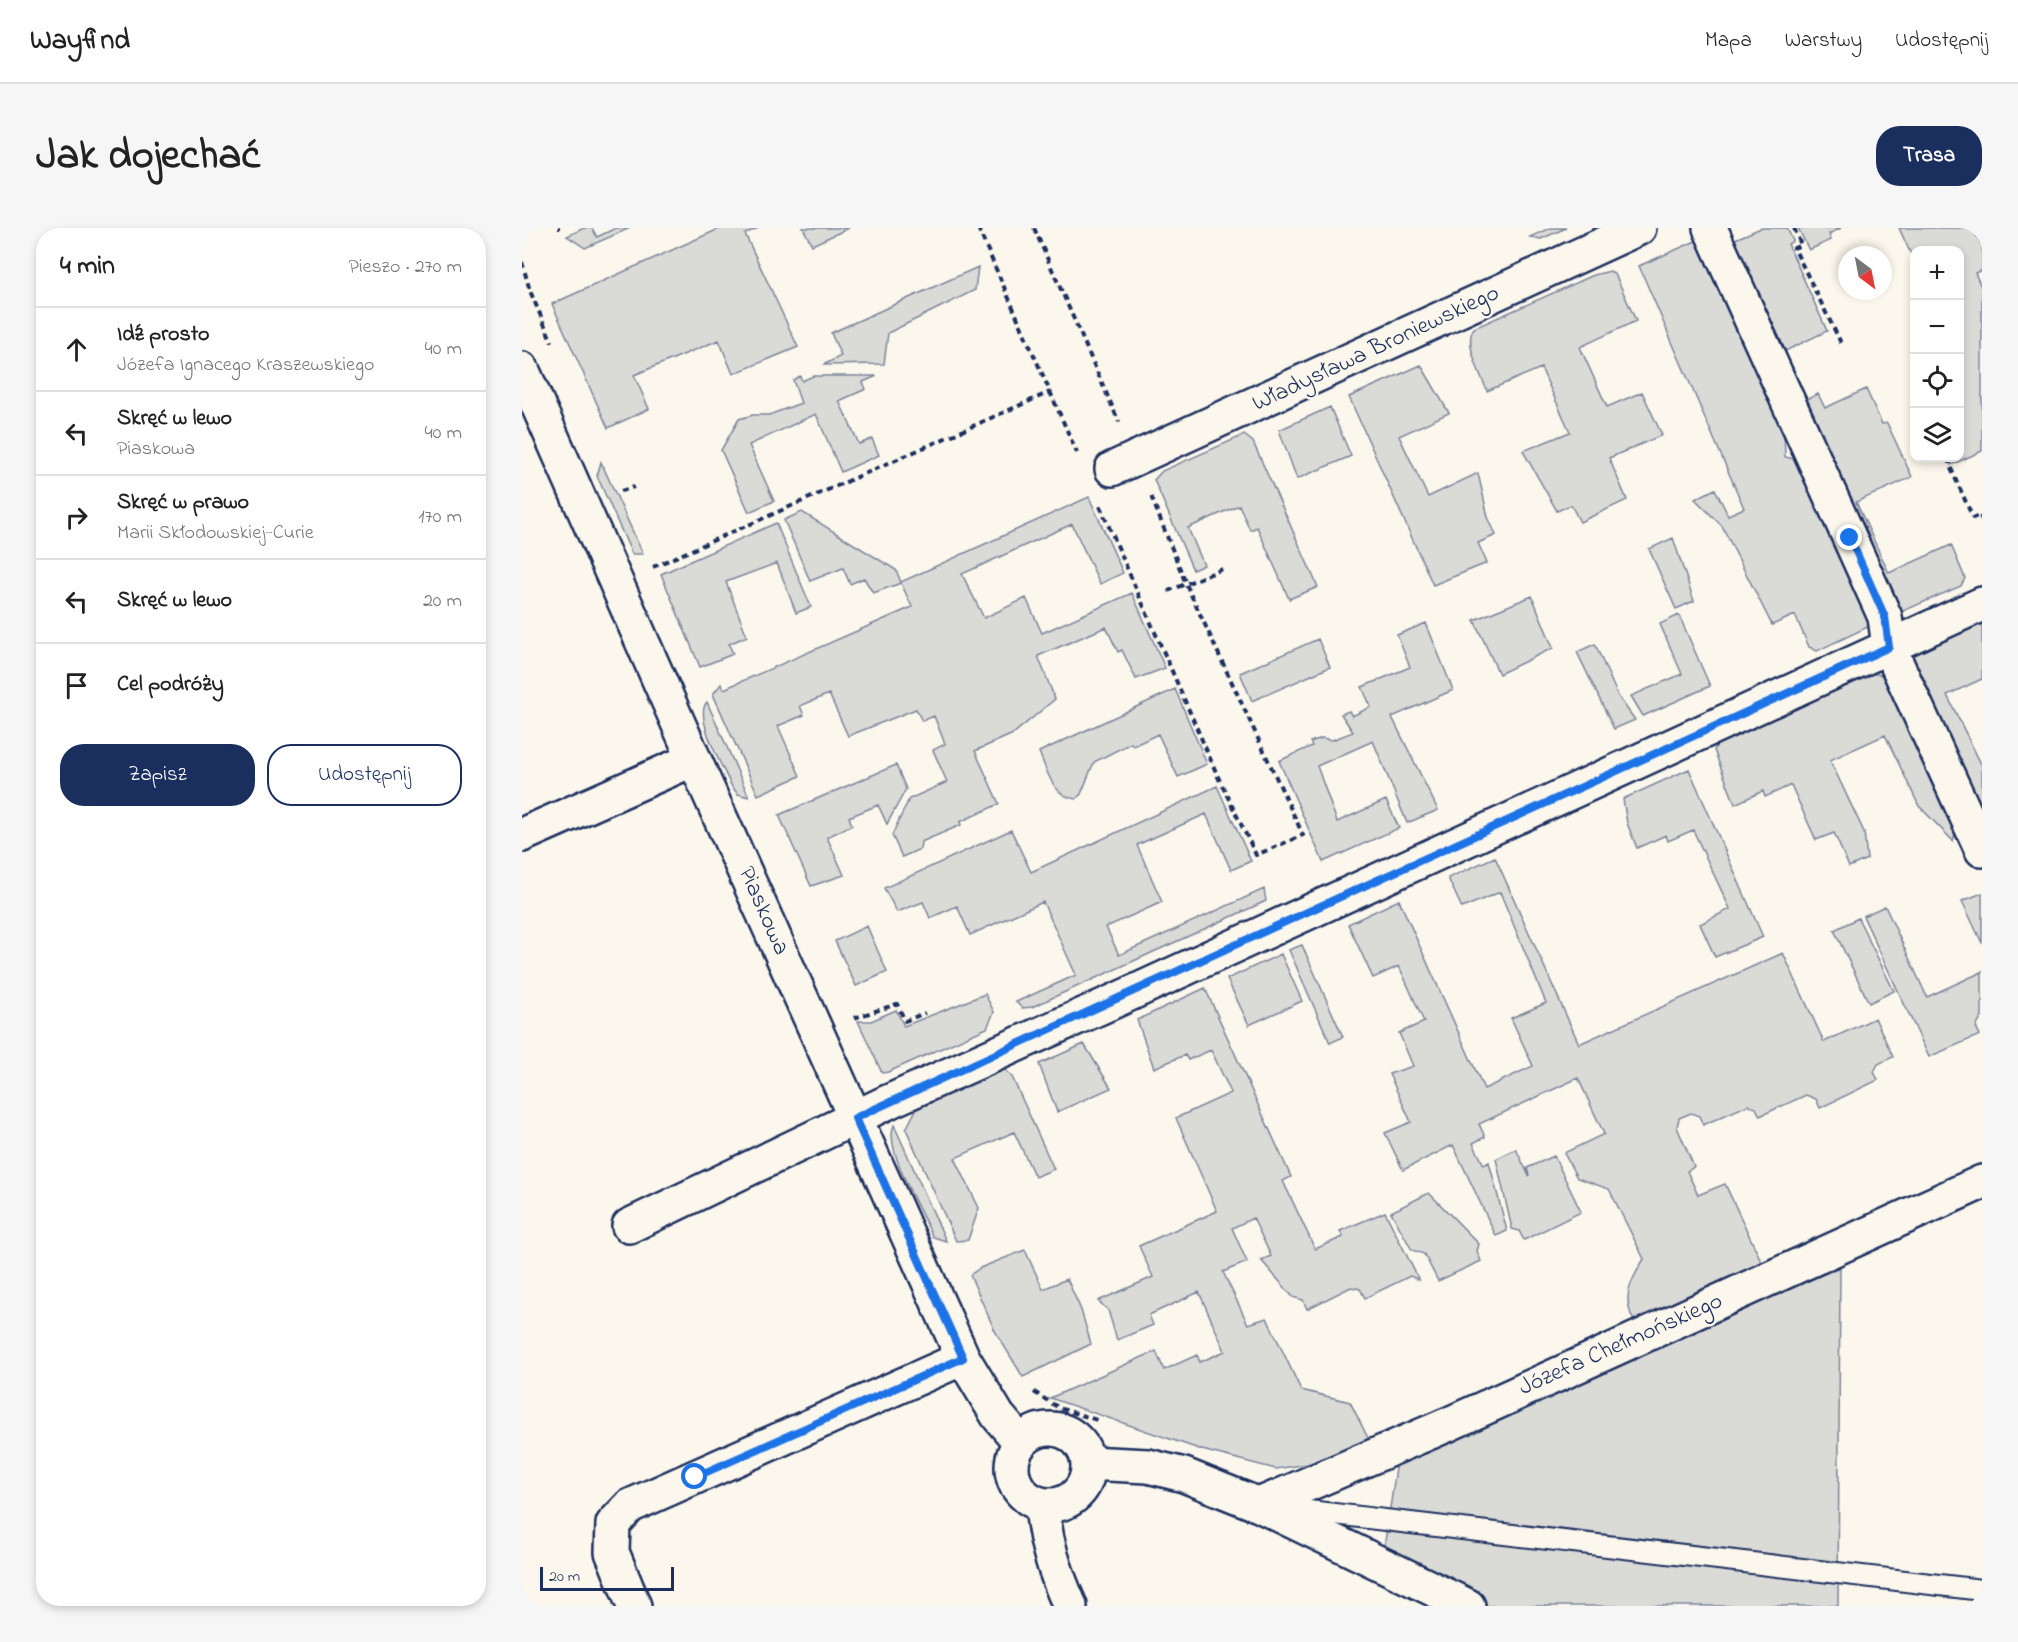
<!DOCTYPE html>
<html lang="pl">
<head>
<meta charset="utf-8">
<style>
	body { margin:0; font-family:"Indie Flower",sans-serif; background:#f6f6f6; color:#222 }
	.controls { position:absolute; right:18px; top:18px; display:grid; overflow:hidden; border-radius:12px; box-shadow:0 3px 9px #0003 }
	.controls button { width:54px; height:54px; display:grid; place-items:center; padding:0; border:0; border-bottom:2px solid #e0e0e0; background:#fff; color:#222; font:30px sans-serif }
	.compass { position:absolute; left:1316px; top:18px; width:54px; height:54px; border-radius:50%; background:#fff; box-shadow:0 3px 9px #0003; rotate:148deg }
	.scale { position:absolute; left:18px; bottom:15px; width:134px; box-sizing:border-box; padding-left:6px; border:3px solid #1b2f5e; border-top:0; font-size:16px; line-height:21px; white-space:nowrap; color:#1b2f5e; -webkit-text-stroke:4px #fbf7ec; paint-order:stroke }
	.stop { position:absolute; width:18px; height:18px; margin:-14px; border:4px solid #1a73e8; border-radius:50%; background:#fff }
	.stop.end { background:#1a73e8; border-color:#fff; box-shadow:0 2px 6px #0008 }
	.list { margin:0; padding:0; list-style:none }
	h2 { display:flex; justify-content:space-between; align-items:center; height:78px; margin:0; padding:0 24px; font-size:26px }
	h2 small { font-size:20px; font-weight:400; color:#767676 }
	.list li { display:grid; grid-template-columns:39px 1fr auto; gap:18px; align-items:center; box-sizing:border-box; height:84px; padding:0 24px; border-top:2px solid #e0e0e0 }
	.list b { display:block; font-size:22px; white-space:nowrap }
	.list p { margin:0; font-size:20px; white-space:nowrap; color:#767676 }
	.list em { font-size:20px; font-style:normal; color:#767676 }
	.actions { display:flex; gap:12px; padding:18px 24px }
	.actions a { flex:1; padding:14px 0; border:2px solid #1b2f5e; border-radius:24px; text-align:center; font-size:21px; color:#1b2f5e }
	.actions .main { background:#1b2f5e; color:#fff }
	.icon { flex:none; width:33px; height:33px; fill:none; stroke:currentColor; stroke-width:2; stroke-linecap:round; stroke-linejoin:round }
	.map { position:relative; flex:none; width:1460px; height:1378px; overflow:hidden; border-radius:24px }
	header { display:flex; align-items:center; gap:36px; box-sizing:border-box; height:84px; padding:0 30px; background:#fff; border-bottom:2px solid #e0e0e0 }
	header strong { font-size:28px }
	nav { display:flex; gap:33px; margin-inline-start:auto; font-size:21px }
	.intro { display:flex; align-items:center; justify-content:space-between; box-sizing:border-box; height:144px; padding:0 36px }
	h1 { margin:0; font-size:42px }
	.button { padding:15px 27px; border-radius:24px; background:#1b2f5e; color:#fff; font-size:21px; font-weight:700 }
	main { display:flex; gap:36px; padding:0 36px }
	aside { flex:1; background:#fff; border-radius:24px; box-shadow:0 3px 9px #0003 }
	.map>svg:first-child { display:block }
	.green { fill:#dadad7; stroke:#7a849a; stroke-width:1.5 }
	.lines { fill:none; stroke-linecap:round; stroke-linejoin:round }
	.service-casing { stroke:#1b2f5e; stroke-width:24 }
	.minor-casing { stroke:#1b2f5e; stroke-width:38 }
	.path { stroke:#1b2f5e; stroke-width:4; stroke-dasharray:6 4.5; stroke-linecap:butt }
	.service { stroke:#fbf7ec; stroke-width:20 }
	.minor { stroke:#fbf7ec; stroke-width:33 }
	.route { stroke:#1a73e8; stroke-width:8 }
	.labels { text-anchor:middle; dominant-baseline:central; stroke-width:5; stroke-linejoin:round; paint-order:stroke }
	.street-label { font-size:24px; fill:#1b2f5e; stroke:#fbf7ec }
</style>
</head>
<body>
<header>
<strong>Wayfind</strong>
<nav><a>Mapa</a><a>Warstwy</a><a>Udostępnij</a></nav>
</header>
<div class="intro"><h1>Jak dojechać</h1><a class="button">Trasa</a></div>
<main>
<aside>
<h2>4 min<small>Pieszo · 270 m</small></h2>
<ul class="list">
<li><svg class="icon" aria-label="ahead" viewBox="0 0 24 24"><path d="M12 20V5M6 11l6-6 6 6"/></svg><div><b>Idź prosto</b><p>Józefa Ignacego Kraszewskiego</p></div><em>40 m</em></li>
<li><svg class="icon" aria-label="left" viewBox="0 0 24 24"><path d="M17 20v-9H6M10 6l-5 5 5 5"/></svg><div><b>Skręć w lewo</b><p>Piaskowa</p></div><em>40 m</em></li>
<li><svg class="icon" aria-label="right" viewBox="0 0 24 24"><path d="M7 20v-9h11M14 6l5 5-5 5"/></svg><div><b>Skręć w prawo</b><p>Marii Skłodowskiej-Curie</p></div><em>170 m</em></li>
<li><svg class="icon" aria-label="left" viewBox="0 0 24 24"><path d="M17 20v-9H6M10 6l-5 5 5 5"/></svg><div><b>Skręć w lewo</b></div><em>20 m</em></li>
<li><svg class="icon" aria-label="arrive" viewBox="0 0 24 24"><path d="M6 21V4h12l-3 4 3 4H6"/></svg><div><b>Cel podróży</b></div></li>
</ul>
<div class="actions"><a class="main">Zapisz</a><a>Udostępnij</a></div>
</aside>
<div class="map">
<svg width="1460" height="1378" viewBox="0 0 1460 1378">
	<rect width="100%" height="100%" fill="#fbf7ec"/>
	<filter id="ink" filterUnits="userSpaceOnUse"><feTurbulence type="fractalNoise" baseFrequency=".0167" numOctaves="2"/><feDisplacementMap in="SourceGraphic" scale="12" xChannelSelector="R" yChannelSelector="G"/><feConvolveMatrix kernelMatrix="1 2 1 2 8 2 1 2 1" color-interpolation-filters="sRGB"/></filter>
	<g filter="url(#ink)">
		<path class="green" d="M62,0H70L75,9L94,0H108L63,20L45,8Z
			M199,0H236L223,6L276,119L211,146L197,112L112,147L127,181L86,200L30,76Z
			M281,0H327L290,17Z
			M1028,0H1044L1019,11L1008,9Z
			M1239,0H1265L1271,13L1266,16L1305,103L1255,127L1204,15Z
			M1276,0H1319L1307,6L1309,12L1287,22Z
			M1377,0H1450L1460,17V42L1453,45L1460,61V223L1429,237L1430,230H1438V22H1392V33Z
			M1176,12L1262,201L1263,229L1277,232L1350,397L1295,423L1287,419L1273,387L1250,397L1200,298L1173,271L1193,261L1206,287L1222,280L1117,38Z
			M456,39L453,62L366,105L362,136L301,137L319,128L309,105Z
			M1088,43L1094,48L1114,93L1058,119L1085,179L1120,164L1140,207L1087,230L1105,272L1058,294L1049,277L1035,283L1001,223L1048,204L1019,140L965,163C959,146 941,115 952,100L1072,47Z
			M899,137L927,185L877,208L906,269L956,245L966,289L974,307L956,315L965,335L911,357L827,169Z
			M278,148L280,153L291,148H355L341,154L344,161L317,173L337,216L350,211L357,227L319,244L294,186L227,217L252,273L227,284L199,222L217,191L231,187H247L279,175L271,152Z
			M1344,161L1360,196L1365,195L1390,249L1334,274L1367,345L1429,317L1443,350L1439,358L1379,384L1371,379L1279,174L1296,166L1303,180Z
			M808,179L829,228L775,251L757,202Z
			M722,207L731,214L796,359L767,371L735,299L728,302L717,277L666,300L682,337L671,342L632,252L640,243Z
			M79,234L121,326H110L75,248Z
			M567,269L601,345L578,356L550,296L440,346L462,390L504,370L520,405L610,365L643,440L614,451L600,422L596,424L584,399L516,428L533,471L491,506L453,523L477,576L438,594L439,597L399,614L398,621L380,629L370,607L387,571L425,554L411,522L423,516L412,488L400,493L394,481L326,508L307,466L278,478L282,487L256,498L278,548L236,567L191,466L199,456L202,461L390,379L379,355L351,365L342,350L328,356L321,340L288,353L262,292L280,284L374,342L379,354Z
			M254,295L289,379L274,385L255,335L204,354L225,408L207,416L211,426L178,439L139,346Z
			M1151,310L1172,373L1154,381L1127,321Z
			M1010,368L1031,420L977,446L952,392Z
			M1157,387L1188,458L1121,488L1109,468L1160,446L1138,396Z
			M1460,393V451L1425,467L1460,538V593L1388,432L1389,425Z
			M904,395L931,462L870,489L916,582L885,595L851,513L795,538L815,594L864,572L877,600L801,634L757,533L790,518L788,514L800,510L810,512L831,504L819,486L827,483L830,488L849,479L840,459L888,439L875,407Z
			M796,411L808,439L730,473L718,445Z
			M1073,416L1096,468L1113,492L1092,501L1055,424Z
			M1348,445L1360,447L1373,463L1433,605L1431,613L1397,578L1363,507L1308,532L1342,604L1345,631L1327,639L1312,605L1294,612L1269,557L1243,569L1241,563L1213,576L1192,522L1196,515Z
			M653,461L685,536L656,549L636,506L611,518L609,515L572,534L559,566L554,571C531,569 525,543 517,524Z
			M185,474L227,569L216,566L210,559C202,542 171,488 185,474Z
			M374,537L384,561L365,596L356,577L327,589L330,597L305,609L322,647L289,658L257,587Z
			M1167,541L1241,709L1193,729L1178,696L1208,681L1171,602L1146,613L1144,607L1115,620L1105,595L1101,571Z
			M695,558L729,633L709,642L684,586L615,617L640,674L584,699L597,727L742,661L744,673L510,779L500,780L494,774L554,747L521,674L448,707L435,678L408,690L401,674L375,684L362,660L489,602L509,644Z
			M973,629L1057,816L1261,725L1302,814L1353,790L1371,829L1356,836L1352,844L1356,852L1298,880L1294,871L1284,867L1238,888L1234,880L1226,877L1181,897L1177,888L1169,885L1157,890L1155,899L1172,939L1165,943L1176,967L1203,956L1240,1035L1112,1093C1099,1068 1109,1053 1122,1031L1087,961L1055,950L1042,925L1082,906L1056,850L957,896L963,909L951,915L962,937L967,934L985,1003L974,1008L931,917L881,942L863,905L889,894L867,846L891,838L877,805L902,794L877,738L851,750L826,696L877,672L962,861L1011,838L989,790L1024,775L978,664L940,680L926,650Z
			M1460,665V715L1440,673Z
			M1363,678L1405,769L1460,744V789L1454,799L1458,807L1407,829L1341,688Z
			M1336,690L1372,763L1347,775L1312,702Z
			M345,698L365,744L334,758L313,713Z
			M780,717L821,809L808,815L767,722Z
			M759,726L780,773L727,797L705,751Z
			M683,760L769,949L761,953L793,1021L821,1009L818,1003L863,984L897,1052L888,1048L843,1070L838,1061L829,1059L785,1081L781,1072L771,1069L739,1032L749,1028L731,990L710,1000L725,1034L701,1044L726,1096L745,1090L779,1162L828,1174L848,1214L786,1236L754,1241L680,1222L528,1170L634,1123L642,1142L675,1127L678,1134L703,1123L677,1064L627,1087L631,1097L595,1112L586,1082L576,1073L631,1049L617,1018L695,983L654,890L709,865L689,822L666,832L663,827L632,840L615,792Z
			M463,766L472,784L465,800L366,844L360,845L336,793H349L374,782L382,798Z
			M562,816L589,860L535,884L517,836Z
			M476,840H482L490,849L532,941L513,949L492,904L433,930L457,980L446,1012L434,1013L384,901L397,876Z
			M372,897L424,1013L411,1009C400,986 361,919 372,897Z
			M994,921L1007,948L1005,940L1032,928L1059,984L1002,1012L997,1003L990,1001L974,931Z
			M907,965L957,1016L955,1023L959,1033L916,1053L902,1026L890,1022L869,984Z
			M503,1022L521,1061L545,1051L559,1082L569,1116L501,1149L473,1103L448,1047L458,1040Z
			M1318,1039L1316,1378H954L860,1333L875,1234Z"/>
		<g class="lines">
			<defs>
				<path id="service" d="M761,1280L1460,1362"/>
				<path id="minor" d="M1188,0L1363,389L1367,419L1460,622
					M0,141L172,531L441,1130L476,1188L499,1215
					M590,241L1117,0
					M0,607L172,531
					M107,998L368,873L588,775L1460,376
					M490 1239a38 38 0 1 1 76 0a38 38 0 1 1-76 0Z
					M566,1235L626,1238L662,1247L737,1277L946,1378
					M520,1277C523,1314 533,1344 548,1378
					M737,1277L927,1196L1460,954
					M112,1378L90,1324L91,1296L108,1278L441,1130"/>
			</defs>
			<use href="#service" class="service-casing"/>
			<use href="#minor" class="minor-casing"/>
			<path class="path" d="M36,0H38
				M456,0L555,225
				M512,0L597,194
				M1272,0L1279,17L1272,20L1319,115
				M0,34L8,63L30,114
				M1427,230V236L1451,290L1458,287L1460,292
				M99,263L112,259
				M578,278L697,551L734,627L781,607L664,356L629,268
				M131,339L528,164
				M646,363L703,340
				M332,790L375,776L383,793L403,785
				M512,1164L537,1180L578,1193"/>
			<use href="#service" class="service"/>
			<use href="#minor" class="minor"/>
		</g>
	</g>
	<g class="lines" filter="url(#ink)">
		<path class="route" d="M173,1249L441,1130L333,890L1367,419L1363,389L1328,310"/>
	</g>
	<g class="labels">
		<g class="street-label">
			<text transform="translate(854 121) rotate(-25)">Władysława Broniewskiego</text>
			<text transform="translate(241 683) rotate(66)">Piaskowa</text>
			<text transform="translate(1099 1117) rotate(-24)">Józefa Chełmońskiego</text>
		</g>
	</g>
</svg>
<div class="controls">
<button>+</button>
<button>−</button>
<button><svg class="icon" aria-label="locate" viewBox="0 0 24 24"><circle cx="12" cy="12" r="6"/><path d="M12 2v4M12 18v4M2 12h4M18 12h4"/></svg></button>
<button><svg class="icon" aria-label="layers" viewBox="0 0 24 24"><path d="M12 4l9 5-9 5-9-5zM3 14l9 5 9-5"/></svg></button>
</div>
<svg class="compass" viewBox="-18 -18 36 36"><path d="M0-13l5 13h-10z" fill="#e53935"/><path d="M0 13l5-13h-10z" fill="#767676"/></svg>
<div class="scale">20 m</div>
<div class="stop" style="left:173px;top:1249px"></div>
<div class="stop end" style="left:1328px;top:310px"></div>
</div>
</main>
</body>
</html>
